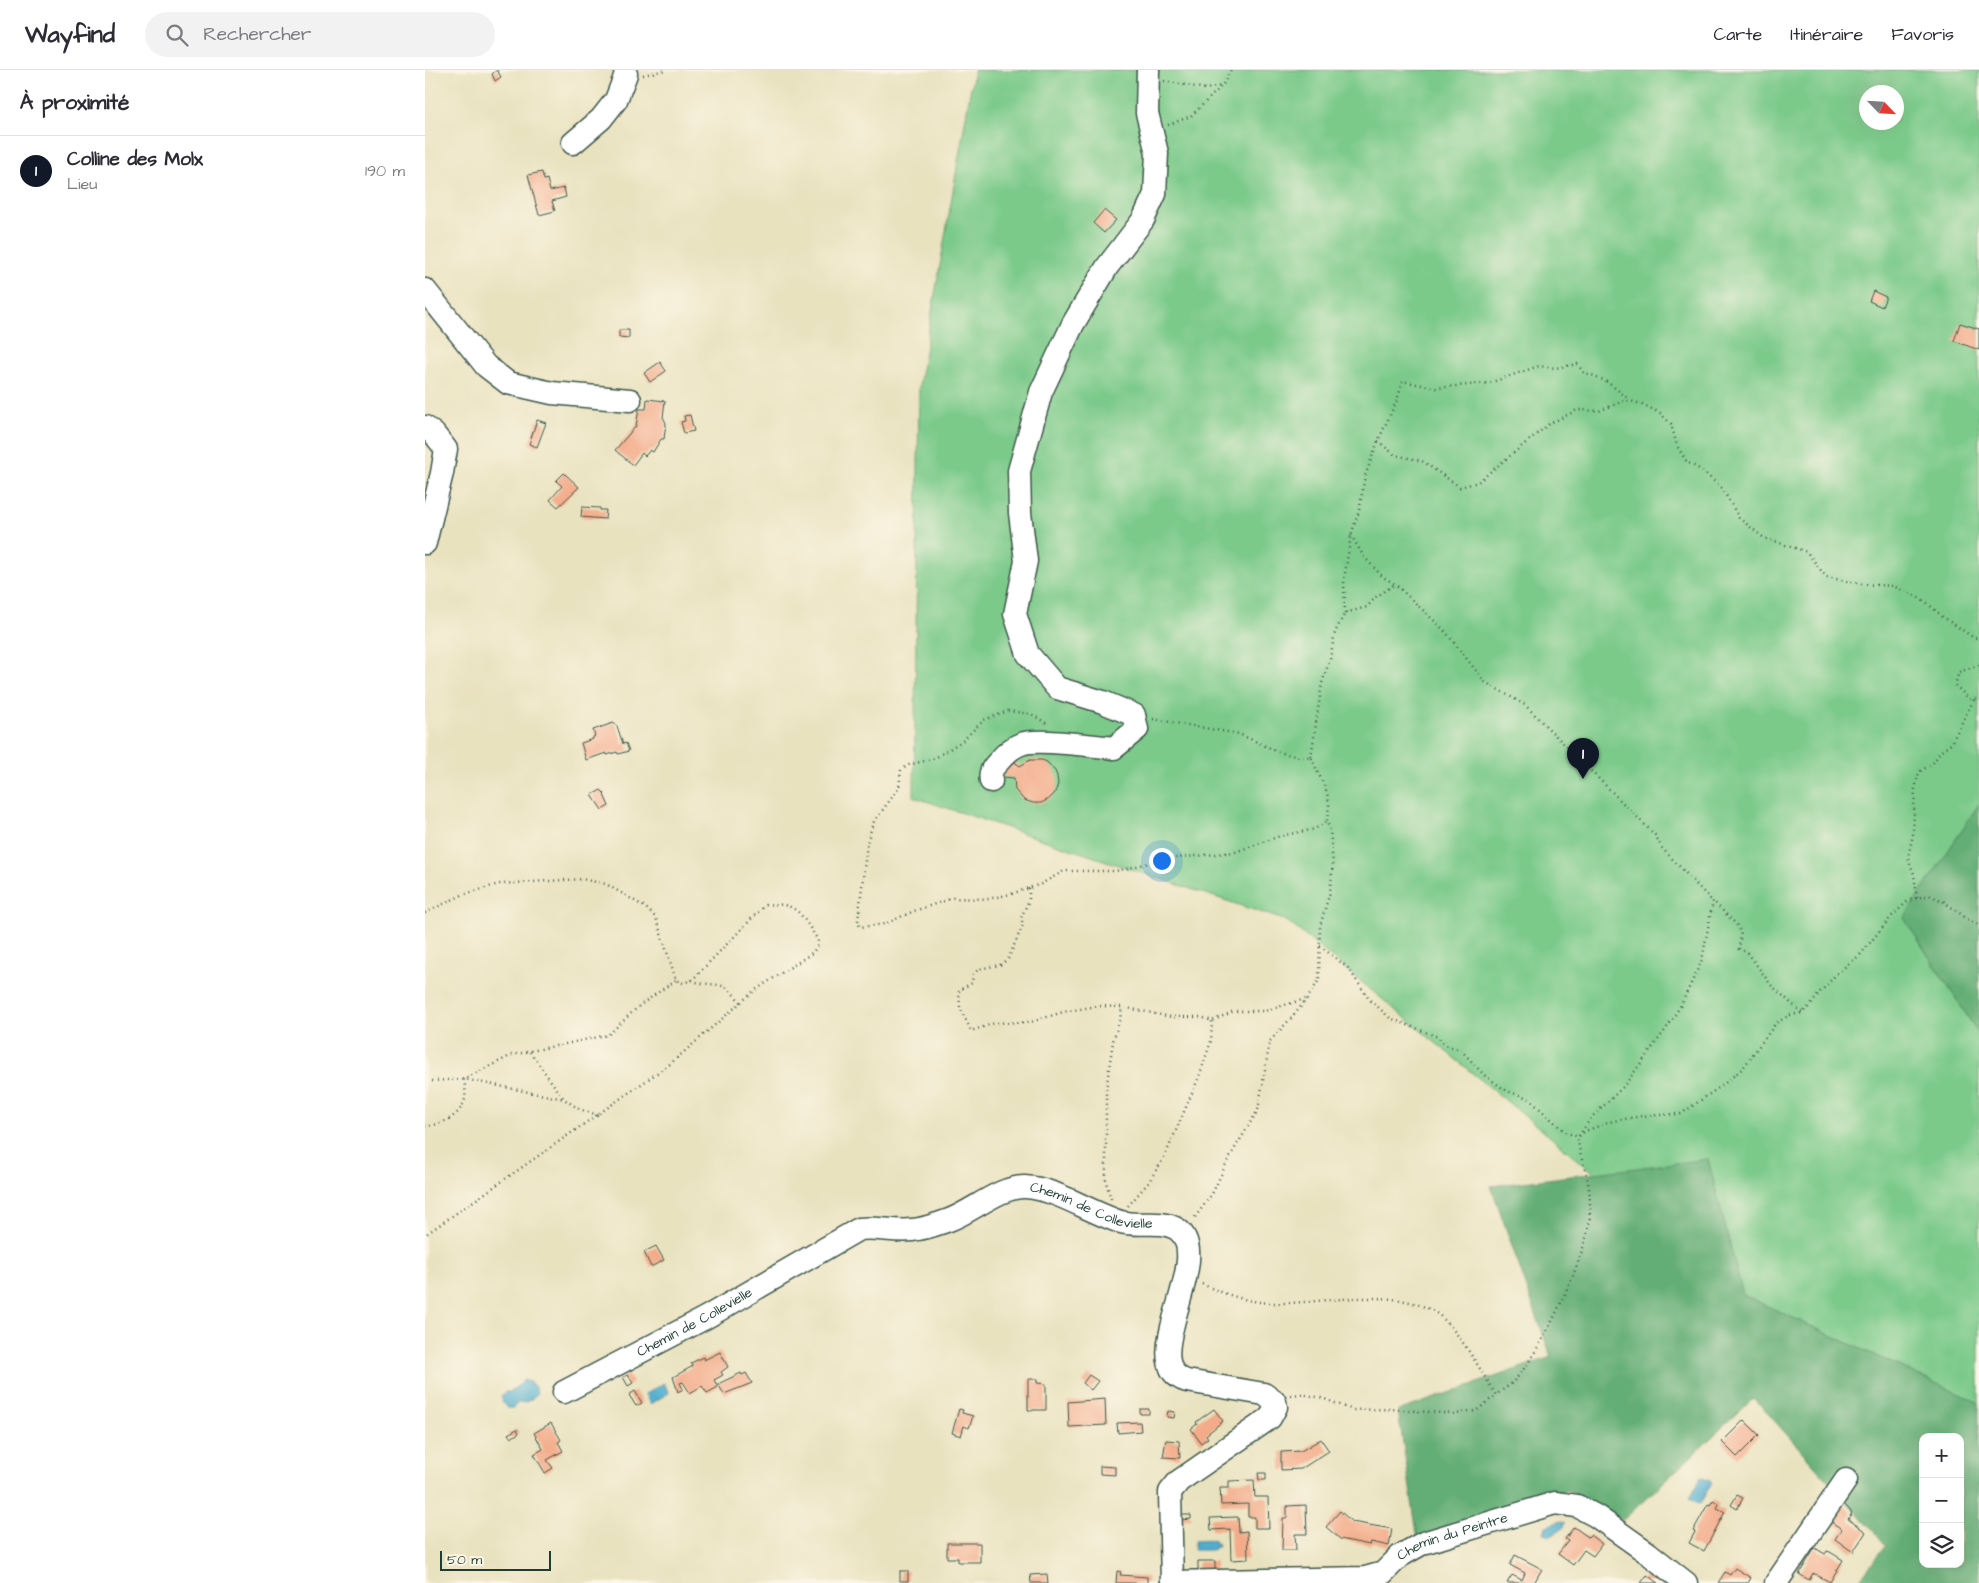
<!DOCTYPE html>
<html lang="fr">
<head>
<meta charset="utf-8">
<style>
	body { margin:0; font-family:"Architects Daughter",sans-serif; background:#f2f2f3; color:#2b2b33 }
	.controls { position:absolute; right:15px; bottom:15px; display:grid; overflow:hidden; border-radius:10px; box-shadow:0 5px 20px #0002 }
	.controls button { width:45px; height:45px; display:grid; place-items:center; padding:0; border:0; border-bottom:1px solid #e1e1e2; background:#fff; color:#2b2b33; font:25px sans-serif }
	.compass { position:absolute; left:1434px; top:15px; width:45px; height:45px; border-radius:50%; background:#fff; box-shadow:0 5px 20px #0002; rotate:115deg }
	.scale { position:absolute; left:15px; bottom:12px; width:111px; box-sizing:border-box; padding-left:5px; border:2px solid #1f3d34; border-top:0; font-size:14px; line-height:18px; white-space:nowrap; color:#1f3d34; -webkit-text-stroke:4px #fcf5e5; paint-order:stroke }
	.you { position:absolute; left:736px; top:790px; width:18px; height:18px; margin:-12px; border:4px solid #fff; border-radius:50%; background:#1a73e8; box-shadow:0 0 0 8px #1a73e833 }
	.badge { display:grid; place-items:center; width:32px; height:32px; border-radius:50%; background:#111827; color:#fff; font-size:16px; font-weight:700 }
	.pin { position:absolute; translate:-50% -41px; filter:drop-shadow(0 1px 2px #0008) }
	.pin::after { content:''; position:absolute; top:26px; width:18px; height:15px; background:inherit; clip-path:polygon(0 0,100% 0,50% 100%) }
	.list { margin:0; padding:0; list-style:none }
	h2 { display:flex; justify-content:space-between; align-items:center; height:65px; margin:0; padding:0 20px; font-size:21px }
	h2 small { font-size:16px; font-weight:400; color:#7c7c81 }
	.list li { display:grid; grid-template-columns:32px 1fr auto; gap:15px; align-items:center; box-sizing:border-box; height:70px; padding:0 20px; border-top:1px solid #e1e1e2 }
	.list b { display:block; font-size:19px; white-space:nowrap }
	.list p { margin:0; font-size:16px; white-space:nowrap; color:#7c7c81 }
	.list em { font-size:16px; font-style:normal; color:#7c7c81 }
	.icon { flex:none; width:28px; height:28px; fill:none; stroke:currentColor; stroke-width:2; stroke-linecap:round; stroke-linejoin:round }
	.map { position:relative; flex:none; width:1554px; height:1513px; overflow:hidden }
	header { display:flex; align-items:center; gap:30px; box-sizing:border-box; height:70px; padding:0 25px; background:#fff; border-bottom:1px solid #e1e1e2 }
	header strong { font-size:24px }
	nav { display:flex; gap:28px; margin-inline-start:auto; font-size:18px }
	.search { width:350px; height:45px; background:#f2f2f3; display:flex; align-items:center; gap:12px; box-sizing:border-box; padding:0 18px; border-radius:28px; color:#7c7c81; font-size:19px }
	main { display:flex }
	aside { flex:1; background:#fff }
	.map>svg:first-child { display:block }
	.green { fill:#7bca8a; stroke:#4d845f; fill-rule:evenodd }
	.forest { fill:#64ae76; stroke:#427655; fill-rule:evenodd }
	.water { fill:#50aecf; stroke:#387682 }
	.building { fill:#f3ab89 }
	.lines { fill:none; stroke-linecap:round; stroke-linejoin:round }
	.minor-casing { stroke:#3d5649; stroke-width:25 }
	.path { stroke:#3d5649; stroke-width:2.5; stroke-dasharray:1 4; stroke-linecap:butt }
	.minor { stroke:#fff; stroke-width:22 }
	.labels { text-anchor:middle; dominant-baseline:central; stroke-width:5; stroke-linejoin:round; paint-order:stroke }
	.street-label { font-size:14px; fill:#1f3d34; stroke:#fcf5e5 }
</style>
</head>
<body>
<header>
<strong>Wayfind</strong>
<div class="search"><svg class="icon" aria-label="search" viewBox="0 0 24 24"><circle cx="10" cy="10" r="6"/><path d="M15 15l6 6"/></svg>Rechercher</div>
<nav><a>Carte</a><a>Itinéraire</a><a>Favoris</a></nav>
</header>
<main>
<aside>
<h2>À proximité<small></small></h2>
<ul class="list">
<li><span class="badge">1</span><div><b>Colline des Molx</b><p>Lieu</p></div><em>190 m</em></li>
</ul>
</aside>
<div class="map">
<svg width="1554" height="1513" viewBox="0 0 1554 1513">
	<rect width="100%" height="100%" fill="#fcf5e5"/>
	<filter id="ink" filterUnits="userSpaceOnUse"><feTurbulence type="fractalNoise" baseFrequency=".02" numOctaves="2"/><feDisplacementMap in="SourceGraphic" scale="10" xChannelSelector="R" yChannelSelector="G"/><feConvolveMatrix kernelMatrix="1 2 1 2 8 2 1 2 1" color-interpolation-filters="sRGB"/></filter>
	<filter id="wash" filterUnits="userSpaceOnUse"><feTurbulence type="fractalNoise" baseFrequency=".0096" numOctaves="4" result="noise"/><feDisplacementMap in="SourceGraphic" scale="20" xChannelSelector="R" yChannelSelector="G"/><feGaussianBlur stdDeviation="1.12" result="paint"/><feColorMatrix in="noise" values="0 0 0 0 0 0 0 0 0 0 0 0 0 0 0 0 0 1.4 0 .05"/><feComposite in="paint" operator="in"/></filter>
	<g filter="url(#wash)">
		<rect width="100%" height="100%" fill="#e9e2bf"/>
		<path class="green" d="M549,0H1554V734L1479,848L1554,964V1333L1318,1225L862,851L489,727L494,316ZM1442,22H1472V52H1442Z"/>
		<path class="forest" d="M1554,734V964L1479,848Z
			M1283,1089L1318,1225L1554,1333V1513H1432L1461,1475L1329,1328L1198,1450L1143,1420L993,1470L973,1341L1126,1287L1066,1116ZM1498,1367H1535V1494H1498Z"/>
		<path class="water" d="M98,1310C106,1312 109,1314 112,1322C108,1330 101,1333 93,1333L88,1338H82L77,1332L78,1330L76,1326L80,1322H86Z
			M239,1313L244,1323L225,1334L220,1324Z
			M1276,1407L1287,1412L1275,1434L1265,1428Z
			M1136,1451L1140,1452L1139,1457L1128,1465L1124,1466L1119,1463L1121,1456Z
			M789,1470V1473H792L793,1477H789V1480H769V1471Z"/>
		<g id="blocks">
			<path class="building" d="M72,0L76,7L70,11L67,4Z
				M117,102L119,110L122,109L125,121L139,118L141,127L127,131L130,141L114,145L103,105Z
				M679,140L691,150L679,163L668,153Z
				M1448,221L1461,227L1457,237L1444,231Z
				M1535,253L1554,259V280L1529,271Z
				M194,260H204V268L194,267Z
				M235,292L241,301L225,312L219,303Z
				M222,329L240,331L238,347L241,353L239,369H236L228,382L225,380L220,386L217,383L208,395L190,380L211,356L214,339H221Z
				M265,345L269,361L259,363L256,352L260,351L259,346Z
				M112,350L121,353L112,377L104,374Z
				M139,403L154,417L133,437L125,430L137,416L131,411Z
				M157,437L175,438V440H181L180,449L156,447Z
				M188,653L192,656L198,674L201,673L204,681L193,684L192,682L182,685L181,683L161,690L156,673L168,669V667L170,666L168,660Z
				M605,690H617L622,692L630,701L632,706L633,714L630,723L624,729L616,733H608L599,730L590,720L589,708L578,707L577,701L588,691L595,696Z
				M176,720L180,724L179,725L184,736L177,740L167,725Z
				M231,1176L239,1190L226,1197L219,1182Z
				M295,1282L303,1297L296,1302L298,1305L289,1310L293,1317L282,1323L277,1316L265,1323L258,1312L255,1313L258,1319L253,1322L248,1307L268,1296L266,1293L278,1287L279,1290Z
				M316,1303L317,1305L321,1303L327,1313L299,1324L293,1314Z
				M203,1305L208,1313L203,1316L198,1307Z
				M664,1305L673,1311L666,1320L658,1313Z
				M603,1309H612V1313L621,1314V1340H603Z
				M210,1321L217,1333L211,1336L204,1325Z
				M680,1329L681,1355L644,1357L643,1332Z
				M534,1339L538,1340L537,1343L548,1346L544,1358L539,1356L536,1366L527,1363Z
				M715,1339H724V1344H715Z
				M789,1339L798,1351L781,1365L783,1368L776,1373L766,1359L772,1354L771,1352Z
				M743,1341L750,1342L749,1348L742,1347Z
				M1319,1350L1334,1365L1312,1387L1297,1372Z
				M715,1352L716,1361L693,1363L692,1353Z
				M126,1353L136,1370L133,1372L138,1381L122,1390L128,1398L120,1403L109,1384L118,1379L109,1363Z
				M92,1359L94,1363L86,1368L83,1364Z
				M896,1369L904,1381L876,1399L856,1400V1382L876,1381Z
				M741,1370L754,1371L755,1388L738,1387Z
				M675,1396L690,1397V1405L675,1404Z
				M833,1403H841V1410H834Z
				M829,1410L830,1427H843L844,1458H830V1447H823V1434L796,1435L795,1418H804V1411Z
				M1312,1425L1318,1428L1312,1439L1306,1435Z
				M1414,1428L1427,1443L1423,1449L1441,1462L1428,1482L1410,1469L1417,1459L1400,1448Z
				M1288,1430L1294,1434L1292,1438L1300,1442L1279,1481L1264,1473L1270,1462L1268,1461L1283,1434L1285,1435Z
				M881,1435L882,1464H870L871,1480H857L858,1448H862V1436Z
				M915,1441L927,1452L967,1459L964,1476L946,1472L945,1475L915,1469L901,1457Z
				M754,1445H766V1449L754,1450Z
				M813,1447L814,1462L822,1461L823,1489L806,1490L805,1459L786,1460L785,1448Z
				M1149,1457L1163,1467L1165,1465L1177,1474L1168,1486L1159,1480L1148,1495L1133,1484L1143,1471L1140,1469Z
				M522,1473H555V1492H533V1488H522Z
				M1390,1478L1400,1484L1402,1481L1405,1482L1418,1490L1405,1512L1388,1503L1384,1510L1374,1504Z
				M1090,1485L1117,1499L1109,1513H1082L1087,1505L1097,1510L1100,1503L1085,1495Z
				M773,1491H790V1502H773Z
				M1310,1498L1326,1508L1323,1513H1293L1300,1502L1305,1505Z
				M475,1501H483V1511H475Z
				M692,1501L696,1502L695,1505L722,1507V1513H691Z
				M622,1504L623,1513H606L605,1505Z
				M1222,1505L1234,1513H1216Z"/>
		</g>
	</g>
	<g filter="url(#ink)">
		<use href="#blocks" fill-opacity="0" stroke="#3d5649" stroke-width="1"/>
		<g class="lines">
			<defs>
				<g id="minor">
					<path d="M148,73L176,49L191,30L201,4L200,0"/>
					<path d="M0,220L61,296L83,313L127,323L205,330"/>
					<path d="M0,357L9,364L21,379L17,403L0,473"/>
					<path d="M566,711C564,702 568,697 574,691C580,684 587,677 596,674C611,668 670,676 689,678L712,659L709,645L678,632L632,618L603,584L590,544L601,491L595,443L594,401L616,322L648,254L682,197L718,150L730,124L732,83L722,43L723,0"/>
					<path id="s1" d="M139,1322L280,1248L434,1159C452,1157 469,1162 487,1160C499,1159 513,1154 524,1150C547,1142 575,1116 600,1117C630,1118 666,1143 696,1152C713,1157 736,1149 752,1159C792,1187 708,1295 762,1311L839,1324L850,1332L851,1337L845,1348L754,1411L745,1422L747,1513"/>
					<path id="s2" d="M747,1512L940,1508L958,1503L975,1486L998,1473L1130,1433L1152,1436L1171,1446L1223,1483L1261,1513"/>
					<path d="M1351,1513L1421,1410"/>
				</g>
			</defs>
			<use href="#minor" class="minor-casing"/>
			<path class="path" d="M218,5L241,0
				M739,11L781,19L796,16
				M743,55L766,46L797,16L806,0
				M953,371L970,385L997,391L1035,417L1053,412L1124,354L1152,340L1174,341L1201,330L1217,334L1235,343L1246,354L1252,376L1262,392L1276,400L1297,418L1314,448L1339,468L1382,482L1401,507L1437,514L1468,516L1487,524L1502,533L1518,547L1549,568H1554
				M926,465L939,487L958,507L970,514L1019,560L1060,612L1100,635L1231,766L1236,777L1287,831
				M920,543L919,510L926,465L934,441L940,406L953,371L972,330L978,311L1011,318L1064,313L1114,296L1131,298L1152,294L1159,303C1178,307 1190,317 1204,330
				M1554,595L1534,602L1530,615L1544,629H1554
				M728,649L814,664L854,682L874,687H886L902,722L904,735L902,751L905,760L908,794L905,822L895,856L894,910L882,929L869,945L845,971L833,1040L803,1090L787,1124L768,1150
				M621,653L606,644L583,641L559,650L537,671L510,688L484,695L476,700L474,718L448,753L442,773L433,851L435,857L460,854L489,841L528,828L563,829L586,824L616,814L639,801H691L741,789L810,782L855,766L890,759L902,751
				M886,687L897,613L905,589L910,562L920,543L942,537L951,527L970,514
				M604,818V830L596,848L598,855L583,889L575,895L554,899L548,904L547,913L534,920L535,937L546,961L570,953L606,952L638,942L672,936L697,937L746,947H776L787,951L809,941H840L880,929
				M1492,828L1489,804L1483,788L1488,764L1490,719L1494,702L1508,693L1515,682L1526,674L1549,629
				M0,843L37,825L74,814L157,809L181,814L220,837L231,848L251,910L258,913L267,910L340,835C373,831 376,845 393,870L392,877L387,883L329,921L245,994L0,1165
				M895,876L923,898L944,929L965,948L1013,967L1020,975L1036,980L1059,1005L1082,1021L1103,1028L1140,1062L1153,1067L1166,1048L1199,1016L1241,959L1256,935L1277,890L1288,831L1311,854L1316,862L1314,879L1323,883L1346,915L1377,943
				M267,910C278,916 292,912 302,918C307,922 312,928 316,933
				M105,982L139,1029L154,1039L173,1045
				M7,1011L39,1009L87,985L183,965L214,936L251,910
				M0,1056C16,1055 35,1047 40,1029C41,1023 40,1016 39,1009L139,1029
				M686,1129L681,1112V1020L688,971L695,949L697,937
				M703,1136L723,1113L740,1086L774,1007L786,971L787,951
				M777,1214C799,1224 822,1232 846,1233C895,1235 968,1215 1011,1243C1032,1257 1057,1303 1071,1325C1077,1320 1084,1316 1089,1311C1115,1284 1166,1179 1165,1142C1165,1131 1165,1118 1162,1108C1159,1094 1153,1081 1153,1067L1160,1061L1188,1051L1217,1046L1256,1044L1299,1014L1318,998L1351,953L1365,945L1377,943L1386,935L1395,922L1402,915L1411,904L1435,885L1466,847L1484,830L1504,825L1518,831L1545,851L1554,855
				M866,1325L876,1324L897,1328L928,1340L966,1339L1031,1344L1051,1341L1071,1325"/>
			<use href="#minor" class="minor"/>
		</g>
	</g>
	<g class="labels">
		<g class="street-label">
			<text stroke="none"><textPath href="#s1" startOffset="582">Chemin de Collevielle</textPath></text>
			<text stroke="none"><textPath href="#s1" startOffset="148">Chemin de Collevielle</textPath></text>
			<text stroke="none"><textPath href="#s2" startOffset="292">Chemin du Peintre</textPath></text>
		</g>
	</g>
</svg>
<div class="controls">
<button>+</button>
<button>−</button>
<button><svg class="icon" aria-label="layers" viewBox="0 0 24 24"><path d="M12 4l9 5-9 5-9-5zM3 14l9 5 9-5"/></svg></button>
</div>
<svg class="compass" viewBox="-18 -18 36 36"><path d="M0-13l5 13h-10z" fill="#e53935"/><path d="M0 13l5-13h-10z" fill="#7c7c81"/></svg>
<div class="scale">50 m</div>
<div class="you"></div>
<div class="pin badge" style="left:1158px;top:709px">1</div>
</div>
</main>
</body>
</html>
